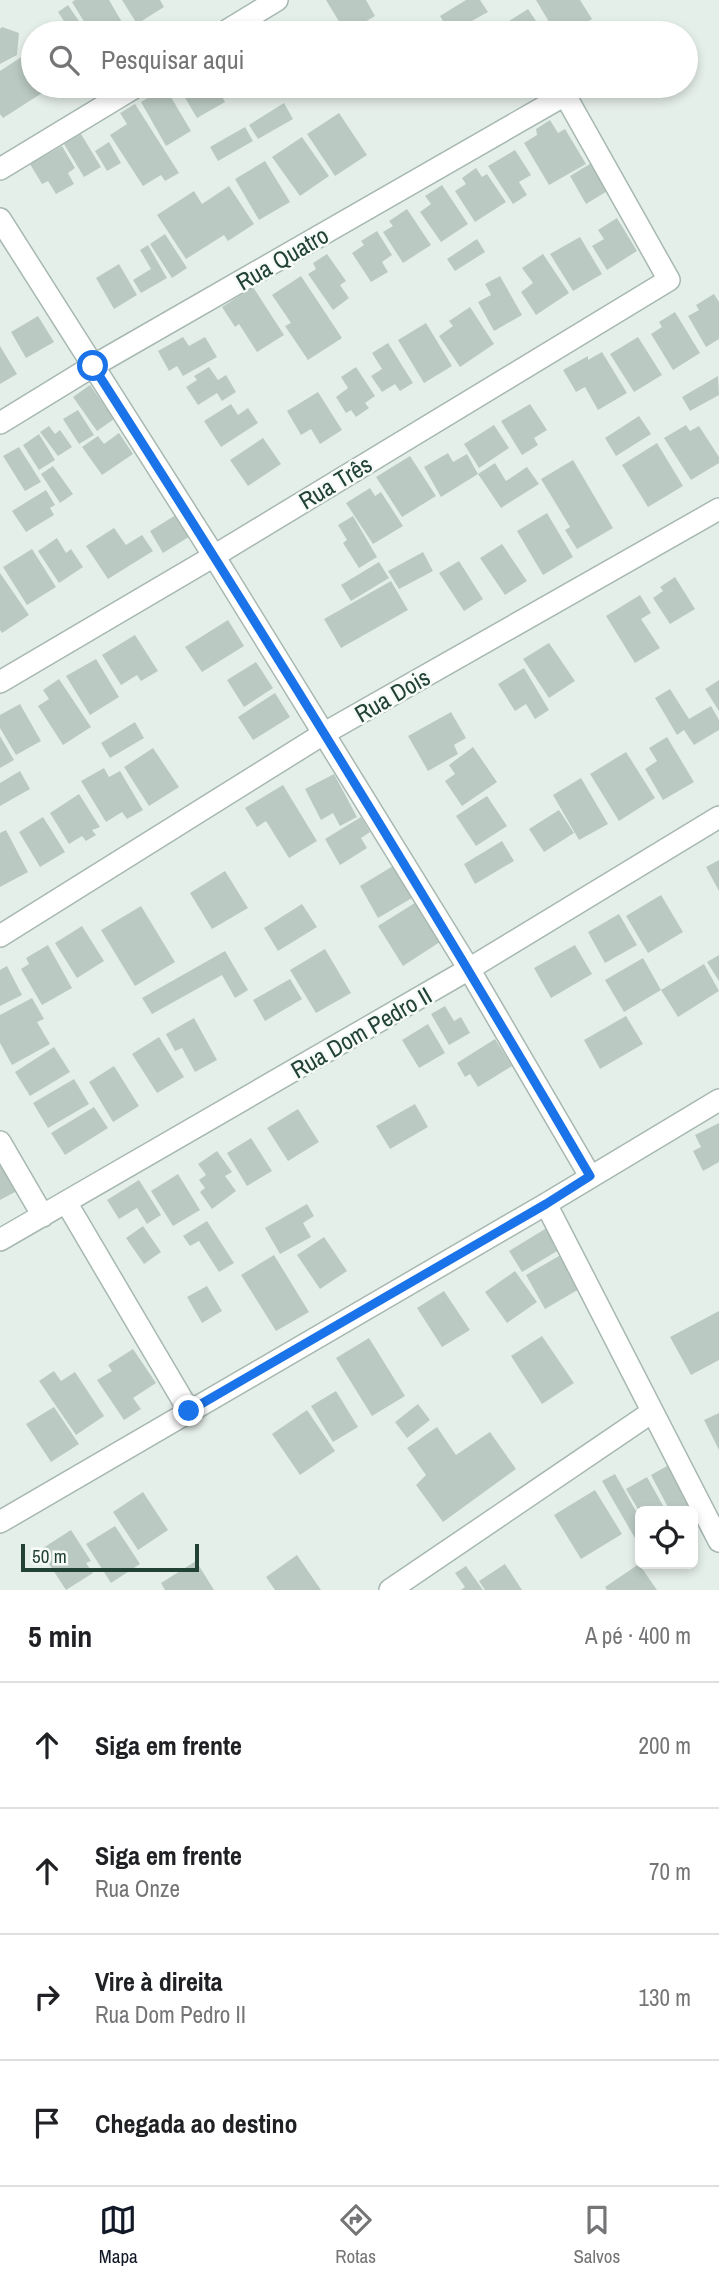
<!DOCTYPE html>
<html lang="pt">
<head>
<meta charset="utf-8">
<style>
	body { margin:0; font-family:"Archivo Narrow",sans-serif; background:#f6f6f6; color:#202124 }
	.controls { position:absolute; right:21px; bottom:21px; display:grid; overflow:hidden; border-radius:10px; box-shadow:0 4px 10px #0003 }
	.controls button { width:63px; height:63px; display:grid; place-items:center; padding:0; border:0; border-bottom:2px solid #e0e0e0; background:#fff; color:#202124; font:35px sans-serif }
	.scale { position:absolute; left:21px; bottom:18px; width:178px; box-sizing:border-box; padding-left:7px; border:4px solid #224237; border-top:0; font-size:19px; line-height:24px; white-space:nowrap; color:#224237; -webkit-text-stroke:5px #f6fbf8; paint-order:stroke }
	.stop { position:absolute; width:21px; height:21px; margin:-16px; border:5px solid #1a73e8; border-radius:50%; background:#fff }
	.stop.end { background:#1a73e8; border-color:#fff; box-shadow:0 2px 7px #0008 }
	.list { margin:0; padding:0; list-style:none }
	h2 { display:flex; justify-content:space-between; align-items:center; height:91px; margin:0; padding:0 28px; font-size:30px }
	h2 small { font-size:23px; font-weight:400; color:#757577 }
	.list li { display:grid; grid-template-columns:46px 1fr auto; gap:21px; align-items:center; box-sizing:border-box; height:126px; padding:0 28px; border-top:2px solid #e0e0e0 }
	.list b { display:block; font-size:26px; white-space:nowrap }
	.list p { margin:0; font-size:23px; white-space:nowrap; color:#757577 }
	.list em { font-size:23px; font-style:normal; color:#757577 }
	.icon { flex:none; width:38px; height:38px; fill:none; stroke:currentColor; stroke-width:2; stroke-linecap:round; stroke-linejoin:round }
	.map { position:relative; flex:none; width:719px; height:1590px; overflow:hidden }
	.search { position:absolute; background:#fff; box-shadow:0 4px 10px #0003; left:21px; right:21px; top:21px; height:77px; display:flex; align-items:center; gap:18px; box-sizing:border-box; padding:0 24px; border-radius:38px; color:#757577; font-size:26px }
	.sheet { height:595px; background:#fff }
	nav { display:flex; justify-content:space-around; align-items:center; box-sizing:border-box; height:98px; border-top:2px solid #e0e0e0; background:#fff; font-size:19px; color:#757577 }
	nav a { display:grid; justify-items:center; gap:4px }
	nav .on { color:#111827 }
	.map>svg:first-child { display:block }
	.building { fill:#bacac2 }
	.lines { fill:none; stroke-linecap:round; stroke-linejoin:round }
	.minor-casing { stroke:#a7b8b1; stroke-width:24 }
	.minor { stroke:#fff; stroke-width:21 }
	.route { stroke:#1a73e8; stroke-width:9 }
	.labels { text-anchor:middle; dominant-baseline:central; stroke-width:5; stroke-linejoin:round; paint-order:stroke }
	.street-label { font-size:24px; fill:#224237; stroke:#f6fbf8 }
</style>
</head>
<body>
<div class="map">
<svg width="719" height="1590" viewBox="0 0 719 1590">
	<rect width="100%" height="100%" fill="#e5efea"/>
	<path class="building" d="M75,0H109L126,29L120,33H91L72,2Z
		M122,0H160L164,7L137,24Z
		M326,0H366L375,16L346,33Z
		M466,0H480L488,12L450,33L440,16Z
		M536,0H580L592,19L572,31L568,25L555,32Z
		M68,5L83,27L78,33H65L70,30L58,12Z
		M528,9L544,33H505L500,27Z
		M2,27L19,33L17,55L0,64V29Z
		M29,52L33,59V86H53L3,118L0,114V71Z
		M178,86H216L225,102L197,118Z
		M165,87L191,131L166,146L141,102Z
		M284,103L293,119L258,139L249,125Z
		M135,104L179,173L165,181L161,175L143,186L110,135L127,124L120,113Z
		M339,113L367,155L335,176L307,134Z
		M550,120L558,133L565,129L586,164L549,185L524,143L537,135L536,129Z
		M245,127L253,141L218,161L210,147Z
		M81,134L101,167L84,177L64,144Z
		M302,137L329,176L300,196L272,157Z
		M109,142L121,163L107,171L95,151Z
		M62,146L75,168L68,173L74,184L56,194L48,181L42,184L30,164Z
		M515,150L531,175L519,182L527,195L513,204L488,166Z
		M598,159L614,187L586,204L570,176Z
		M265,161L290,202L259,220L235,179Z
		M476,168L482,177L487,174L506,202L475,222L455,191L466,184L462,178Z
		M442,185L468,224L441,242L420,212L431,204L425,196Z
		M229,186L254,224L228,241L224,235L186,259L157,215L194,191L202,204Z
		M407,209L431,245L403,263L383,232L393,226L389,221Z
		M617,218L637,251L607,270L592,246L604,239L598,230Z
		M377,231L392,255L382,262L388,272L371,282L352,253L364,245L361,241Z
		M165,234L187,268L172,278L150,244Z
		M580,237L602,274L573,291L550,254Z
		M477,239L485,252L455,271L447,259Z
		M148,245L167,278L141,293L133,280L151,269L140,250Z
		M327,254L346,281L340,285L349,298L333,310L308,274L316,269L313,263Z
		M543,254L569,293L536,315L521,292L533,283L522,268Z
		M119,264L137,295L114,309L96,278Z
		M301,276L342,338L308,360L285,326L291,323L272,295Z
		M500,276L522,315L494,331L478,302L491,295L485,284Z
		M253,287L284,335L257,352L239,324L235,327L222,307Z
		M714,294L719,302V339L706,347L688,316L699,310L696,305Z
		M470,307L494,344L460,367L439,336L453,326L449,321Z
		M675,312L700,353L673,370L651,334L662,327L659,322Z
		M38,316L54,342L26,358L11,332Z
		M426,323L452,366L424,383L398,340Z
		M183,337L189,346L205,337L217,357L183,376L177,366L169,371L158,351Z
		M638,337L662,375L634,392L610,354Z
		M388,343L413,383L400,391L395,384L382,392L371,376L382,369L372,353Z
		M0,346L17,374L0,384Z
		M602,352L627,393L598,410L585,387L576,392L563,370L588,356V360Z
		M209,367L218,380L226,375L236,392L222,401L217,393L198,405L186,387L197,380L194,376Z
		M356,367L375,396L365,403L369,408L356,417L351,410L346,413L336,397L348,388L341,377Z
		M718,376L719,395L690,411L682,397Z
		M90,385L114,419L97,431L73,397Z
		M318,392L342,430L320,444L311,429L301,435L287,411Z
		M231,404L238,415L248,408L258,423L221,447L204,421Z
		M530,404L547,430L534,438L538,445L522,455L501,421Z
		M78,410L94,435L79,444L63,419Z
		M639,416L651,434L616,456L605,438Z
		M494,425L509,448L479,468L464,444Z
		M686,425L690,431L699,426L719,457V463L691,480L664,438Z
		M49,426L55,434L60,430L72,447L58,456L40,432Z
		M119,433L133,454L102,475L82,447L98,436L104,444Z
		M39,434L55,460L39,470L23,445Z
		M263,438L281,464L248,486L230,460Z
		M657,443L683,486L648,507L622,465Z
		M19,447L41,482L25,491L3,456Z
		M448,453L453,462L467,454L478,474L441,497L424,467Z
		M410,456L436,496L402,517L376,477Z
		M573,460L613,528L577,549L565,530L570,527L541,479Z
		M495,463L506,481L527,467L539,484L501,508L478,474Z
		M53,466L73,494L60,503L41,474Z
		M370,488L375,496L381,492L403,526L373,544L346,503Z
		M46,490L55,505L50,508L54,515L26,532L12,511Z
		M179,513L192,535L163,553L150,531Z
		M547,513L573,557L543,575L517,531Z
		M353,516L377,557L359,568L343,543L347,540L338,525Z
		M114,528L126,545L142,535L153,551L108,579L86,546Z
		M57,538L66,553L71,549L83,567L59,583L38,551Z
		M502,544L527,581L505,595L480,558Z
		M32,549L56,587L27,605L3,567Z
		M423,552L433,571L399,589L388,571Z
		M459,561L483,599L464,611L439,573Z
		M379,562L389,578L351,601L341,585Z
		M0,573L29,615L2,633L0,630Z
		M675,577L695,609L670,624L653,598L663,591L660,587Z
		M391,581L408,610L341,648L324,619Z
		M640,595L651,613L641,619L660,648L635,663L606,616Z
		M228,620L244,646L202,672L185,647Z
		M135,635L158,671L141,681L137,675L121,685L102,655Z
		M549,643L575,681L549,698L523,659Z
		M96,659L119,697L90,715L66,676Z
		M256,662L273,688L244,707L227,680Z
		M524,668L549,710L535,719L526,704L515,711L498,684Z
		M59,679L91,727L63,745L38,706L49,699L43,690Z
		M719,680V711L705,689Z
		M670,689L689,719L711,706L719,720V730L694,745L684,730L677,735L655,698Z
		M275,693L290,717L253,740L238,717Z
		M20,704L41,741L16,755L0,728V715Z
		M451,712L466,738L454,745L458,754L428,771L408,736Z
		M135,722L144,738L110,758L101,743Z
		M0,736L14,760L0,768Z
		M667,737L694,782L663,800L645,769L657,761L649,748Z
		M473,747L497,782L462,806L445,781L455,774L449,765Z
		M153,748L179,787L149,806L124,767Z
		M626,752L655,798L619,821L590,774Z
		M104,768L109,777L120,771L143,810L127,819L122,812L106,822L81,781Z
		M20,771L30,789L0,806V783Z
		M334,774L357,817L340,826L333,813L321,820L305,789Z
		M581,778L608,824L579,840L553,795Z
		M283,785L317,841L289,858L266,821L257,827L245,808Z
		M79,794L100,827L92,830L96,835L86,841L82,836L69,844L50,813Z
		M487,796L507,826L476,846L456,816Z
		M559,810L574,833L544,852L529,829Z
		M43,817L65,852L40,867L19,832Z
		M361,817L370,832L361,838L367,848L340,865L325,839Z
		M6,830L28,872L0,887V833Z
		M502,841L514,861L475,884L464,864Z
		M719,860V891L706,867Z
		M393,866L412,898L378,918L360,886Z
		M225,871L248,908L212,929L190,893Z
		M661,895L683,932L648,953L626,916Z
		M418,901L443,940L403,966L378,926Z
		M302,904L317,927L278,951L264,928Z
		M141,906L175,962L135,986L101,930Z
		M619,914L637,945L605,963L588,932Z
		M82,926L104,961L77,978L55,943Z
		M48,945L72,988L42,1005L21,969L29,964L26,958Z
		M575,945L592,974L551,998L534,968Z
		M325,949L351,993L316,1013L290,970Z
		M225,951L248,990L235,998L222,975L152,1014L142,998Z
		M719,955V981L707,962Z
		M643,958L661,990L704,964L719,991L678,1017L661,990L624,1012L605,980Z
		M7,966L22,995L0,1006V970Z
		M290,979L302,999L265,1021L253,1000Z
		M32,998L44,1019L37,1022L50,1044L12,1065L0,1043V1015Z
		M445,1006L454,1021L461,1017L470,1033L449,1045L431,1014Z
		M626,1016L643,1044L600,1069L584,1040Z
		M194,1018L217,1060L195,1072L182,1048L175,1051L166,1034Z
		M428,1024L445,1053L419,1068L402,1040Z
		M159,1037L184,1077L157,1093L132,1054Z
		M495,1039L512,1066L478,1087L470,1074L465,1077L457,1063Z
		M54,1047L70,1072L30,1096L15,1072Z
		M114,1066L139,1106L113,1122L89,1082Z
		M74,1079L89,1104L48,1128L33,1103Z
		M415,1104L428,1127L390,1149L376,1126Z
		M94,1107L108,1128L65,1155L51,1133Z
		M298,1109L319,1142L288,1161L267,1128Z
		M719,1123V1162L703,1171L693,1151L701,1147L695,1135Z
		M251,1138L272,1171L247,1186L227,1153Z
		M217,1151L232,1172L225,1176L236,1191L212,1209L200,1192L205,1188L199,1180L206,1175L198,1164Z
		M0,1159L17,1191L0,1200Z
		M178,1174L200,1210L173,1226L151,1191Z
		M139,1180L161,1215L147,1224L137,1208L119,1219L107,1200Z
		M307,1204L314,1216L303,1223L311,1237L280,1254L265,1228Z
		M207,1221L234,1263L219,1272L199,1241L190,1246L183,1236Z
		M143,1226L161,1252L144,1264L126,1238Z
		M550,1226L564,1247L522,1272L509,1251Z
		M324,1237L347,1271L320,1289L297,1255Z
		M566,1252L586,1285L545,1309L526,1275Z
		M274,1255L309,1312L276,1331L241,1275Z
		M515,1271L537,1302L507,1323L485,1292Z
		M207,1286L222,1311L202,1323L187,1297Z
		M444,1291L470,1330L442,1347L417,1308Z
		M719,1311V1360L691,1375L670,1337Z
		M542,1336L574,1383L542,1404L511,1356Z
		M369,1338L405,1396L372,1416L336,1358Z
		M133,1349L156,1383L133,1398L141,1409L124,1420L97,1380L112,1371L108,1365Z
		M54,1371L61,1381L75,1372L104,1416L76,1435L39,1381Z
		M336,1391L358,1427L333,1442L311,1406Z
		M418,1404L430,1420L407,1438L395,1422Z
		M54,1407L79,1444L51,1462L26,1424Z
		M307,1410L335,1451L300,1475L272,1434Z
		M719,1413V1450L704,1420Z
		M437,1427L456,1455L490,1432L516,1469L443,1522L416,1485L426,1475L407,1448Z
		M674,1462L704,1518L693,1524V1511H670L651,1475Z
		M615,1474L640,1518V1537L636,1540L602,1481Z
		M647,1477L666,1511H639L626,1489Z
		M595,1490L622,1534L581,1559L554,1515Z
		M143,1492L168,1530L138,1550L113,1512Z
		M115,1526L140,1564L111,1583L86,1544Z
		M71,1530L91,1561L86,1563L93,1573L66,1590L40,1550Z
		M297,1555L321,1590H275L266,1577Z
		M196,1561L214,1590H165L161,1583Z
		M505,1564L522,1590H485L479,1581Z
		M639,1564L657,1590H607L605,1587Z
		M466,1566L483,1590H461L465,1587L455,1573Z"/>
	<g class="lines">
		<defs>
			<path id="minor" d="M223,33L277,0
				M0,169L137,86
				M0,219L214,556L469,969L590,1176
				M0,423L93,366L565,95L669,280L214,556L0,682
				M0,936L323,734L719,509
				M0,1142L43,1216
				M66,1202L189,1411
				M546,1204L719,1541
				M0,1240L469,969L719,817
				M0,1522L546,1204L719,1100
				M390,1590L652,1412"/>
		</defs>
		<use href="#minor" class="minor-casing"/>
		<use href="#minor" class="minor"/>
	</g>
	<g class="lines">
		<path class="route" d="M93,366C264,633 430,902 590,1176L546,1204L189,1411"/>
	</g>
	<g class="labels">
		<g class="street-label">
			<text transform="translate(282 258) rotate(-30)">Rua Quatro</text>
			<text transform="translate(335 482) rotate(-31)">Rua Três</text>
			<text transform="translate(392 695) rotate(-30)">Rua Dois</text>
			<text transform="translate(361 1032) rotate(-30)">Rua Dom Pedro II</text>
		</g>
	</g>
</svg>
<div class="controls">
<button><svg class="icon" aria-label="locate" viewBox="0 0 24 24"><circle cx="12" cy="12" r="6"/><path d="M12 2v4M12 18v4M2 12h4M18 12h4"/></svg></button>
</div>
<div class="scale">50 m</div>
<div class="stop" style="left:93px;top:366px"></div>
<div class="stop end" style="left:189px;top:1411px"></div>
<div class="search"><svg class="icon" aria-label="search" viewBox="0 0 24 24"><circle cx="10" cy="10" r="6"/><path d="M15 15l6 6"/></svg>Pesquisar aqui</div>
</div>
<section class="sheet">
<h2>5 min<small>A pé · 400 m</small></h2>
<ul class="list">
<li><svg class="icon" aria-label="ahead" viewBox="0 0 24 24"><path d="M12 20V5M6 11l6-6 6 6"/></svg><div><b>Siga em frente</b></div><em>200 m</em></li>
<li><svg class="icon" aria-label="ahead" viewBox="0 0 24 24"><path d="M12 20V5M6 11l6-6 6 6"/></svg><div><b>Siga em frente</b><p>Rua Onze</p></div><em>70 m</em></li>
<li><svg class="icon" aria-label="right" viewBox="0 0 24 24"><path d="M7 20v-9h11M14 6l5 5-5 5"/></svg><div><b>Vire à direita</b><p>Rua Dom Pedro II</p></div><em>130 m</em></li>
<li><svg class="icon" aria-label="arrive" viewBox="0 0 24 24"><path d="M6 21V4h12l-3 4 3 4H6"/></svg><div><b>Chegada ao destino</b></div></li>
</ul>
</section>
<nav>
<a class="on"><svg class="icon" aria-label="map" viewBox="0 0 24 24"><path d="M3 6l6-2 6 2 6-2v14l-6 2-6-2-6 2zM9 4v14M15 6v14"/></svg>Mapa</a>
<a><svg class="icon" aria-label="directions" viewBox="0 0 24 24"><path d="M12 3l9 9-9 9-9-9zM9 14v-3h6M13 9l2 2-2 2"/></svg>Rotas</a>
<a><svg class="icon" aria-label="saved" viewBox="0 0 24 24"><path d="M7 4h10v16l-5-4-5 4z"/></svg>Salvos</a>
</nav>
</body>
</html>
